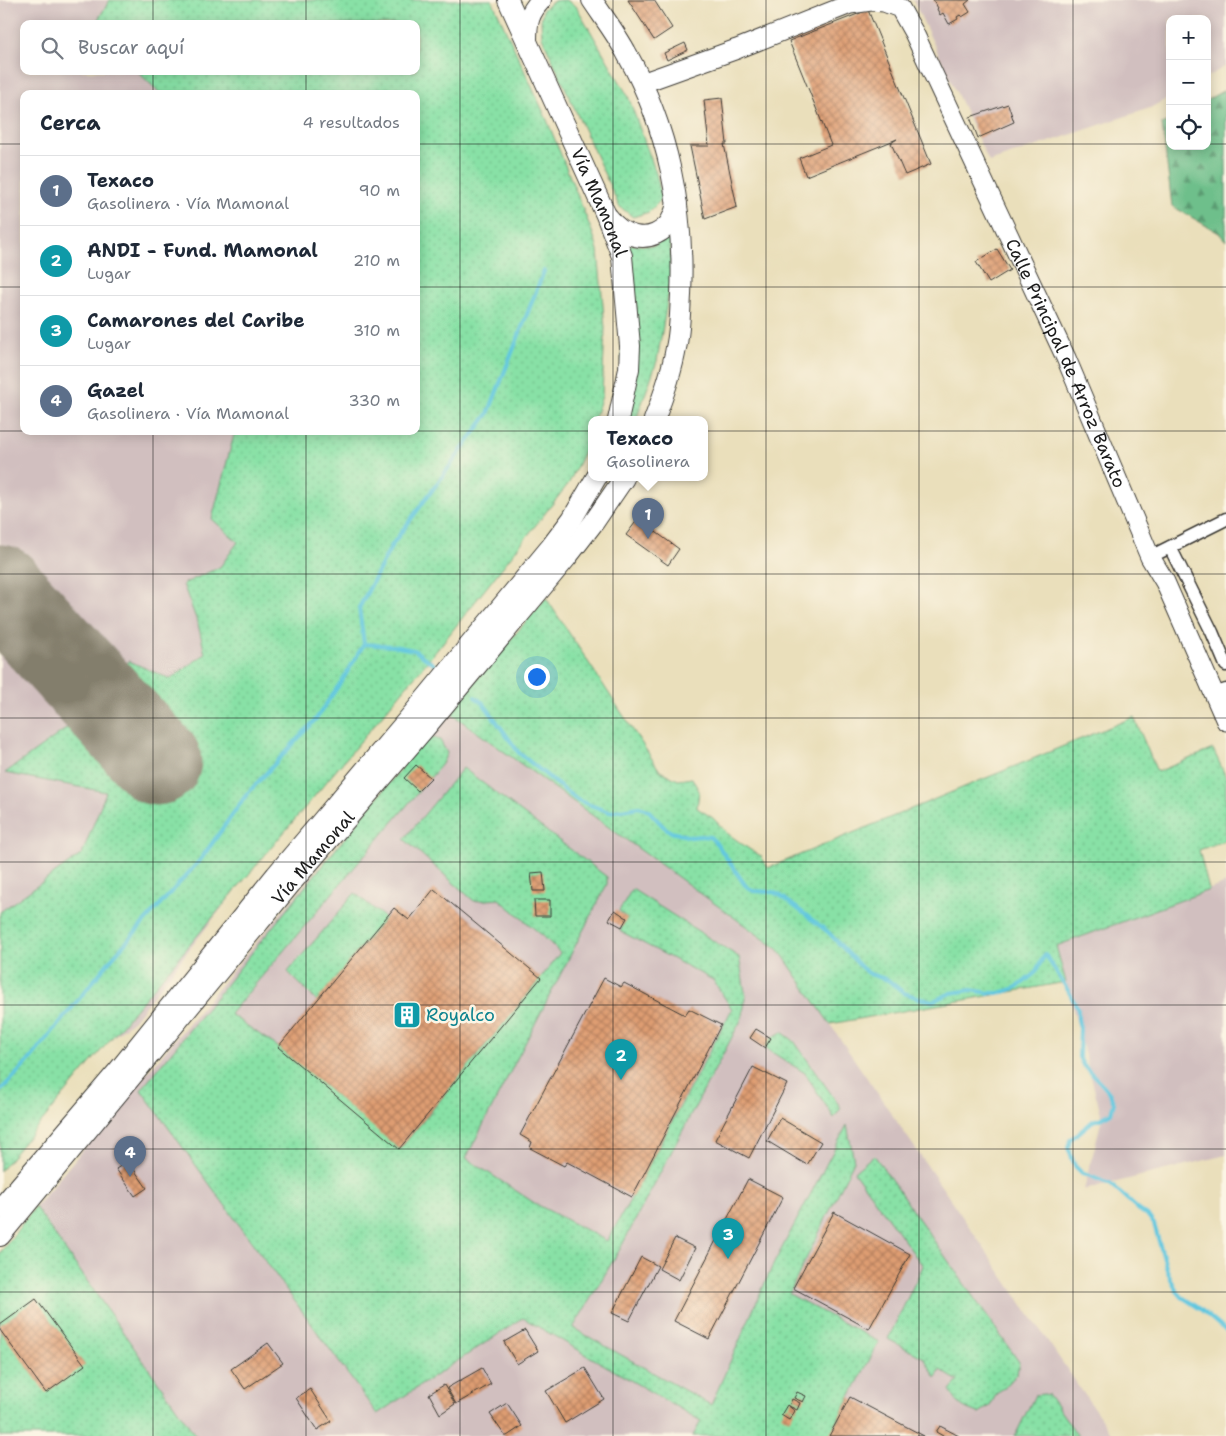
<!DOCTYPE html>
<html lang="es">
<head>
<meta charset="utf-8">
<style>
	body { margin:0; font-family:"Shantell Sans",sans-serif; background:#f6f6f7; color:#1f2937 }
	.controls { position:absolute; right:15px; top:15px; display:grid; overflow:hidden; border-radius:10px; box-shadow:0 2px 12px #0003 }
	.controls button { width:45px; height:45px; display:grid; place-items:center; padding:0; border:0; border-bottom:1px solid #e0e1e3; background:#fff; color:#1f2937; font:25px sans-serif }
	.you { position:absolute; left:536px; top:676px; width:18px; height:18px; margin:-12px; border:4px solid #fff; border-radius:50%; background:#1a73e8; box-shadow:0 0 0 8px #1a73e833 }
	.badge { display:grid; place-items:center; width:32px; height:32px; border-radius:50%; background:#d93025; color:#fff; font-size:16px; font-weight:700 }
	.pin { position:absolute; translate:-50% -41px; filter:drop-shadow(0 1px 2px #0008) }
	.pin::after { content:''; position:absolute; top:26px; width:18px; height:15px; background:inherit; clip-path:polygon(0 0,100% 0,50% 100%) }
	.popup { position:absolute; left:588px; top:416px; width:120px; height:65px; box-sizing:border-box; display:grid; place-content:center; border-radius:10px; background:#fff; filter:drop-shadow(0 1px 4px #0005); font-size:16px; white-space:nowrap; color:#747a83 }
	.popup b { font-size:19px; color:#1f2937 }
	.popup::after { content:''; position:absolute; left:50%; top:100%; margin-left:-10px; border:10px solid transparent; border-top-color:#fff }
	.list { margin:0; padding:0; list-style:none }
	h2 { display:flex; justify-content:space-between; align-items:center; height:65px; margin:0; padding:0 20px; font-size:21px }
	h2 small { font-size:16px; font-weight:400; color:#747a83 }
	.list li { display:grid; grid-template-columns:32px 1fr auto; gap:15px; align-items:center; box-sizing:border-box; height:70px; padding:0 20px; border-top:1px solid #e0e1e3 }
	.list b { display:block; font-size:19px; white-space:nowrap }
	.list p { margin:0; font-size:16px; white-space:nowrap; color:#747a83 }
	.list em { font-size:16px; font-style:normal; color:#747a83 }
	.icon { flex:none; width:28px; height:28px; fill:none; stroke:currentColor; stroke-width:2; stroke-linecap:round; stroke-linejoin:round }
	.map { position:relative; flex:none; width:1226px; height:1436px; overflow:hidden }
	.search { position:absolute; background:#fff; box-shadow:0 2px 12px #0003; left:20px; top:20px; width:400px; height:55px; display:flex; align-items:center; gap:12px; box-sizing:border-box; padding:0 18px; border-radius:10px; color:#747a83; font-size:19px }
	.panel { position:absolute; background:#fff; box-shadow:0 2px 12px #0003; left:20px; top:90px; width:400px; height:345px; border-radius:10px }
	.map>svg:first-child { display:block }
	.industrial { fill:#d1bfbf; fill-rule:evenodd }
	.grass { fill:url(#grass-dots); stroke:#527e61 }
	.forest { fill:url(#forest-firs); stroke:#456e54 }
	.lines { fill:none; stroke-linecap:round; stroke-linejoin:round }
	.stream { stroke:#62c7df; stroke-width:4 }
	.runway { stroke:#837e6c; stroke-width:89 }
	.building { fill:url(#building-cross-hatch) }
	.street-casing { stroke:#3b3934; stroke-width:15 }
	.secondary-casing { stroke:#3b3934; stroke-width:21 }
	.primary-casing { stroke:#3b3934; stroke-width:22 }
	.street { stroke:#fff; stroke-width:12 }
	.secondary { stroke:#fff; stroke-width:19 }
	.primary { stroke:#fff; stroke-width:20 }
	.grid { fill:none; stroke:#1c1c1c; stroke-width:1; stroke-opacity:0.55 }
	.labels { text-anchor:middle; dominant-baseline:central; stroke-width:5; stroke-linejoin:round; paint-order:stroke }
	.street-label { font-size:18px; fill:#1c1c1c; stroke:#fcf5e5 }
	.culture-label { font-size:18px; fill:#0d838f; stroke:#fcf5e5; text-anchor:start }
</style>
</head>
<body>
<div class="map">
<svg width="1226" height="1436" viewBox="0 0 1226 1436">
	<defs>
		<pattern id="grass-dots" width="8" height="8" patternUnits="userSpaceOnUse" patternTransform="scale(1.25)"><rect width="8" height="8" fill="#88e1a6"/><path d="M2 2h.1M6 6h.1" fill="none" stroke="#75c08e" stroke-width="1.8" stroke-linecap="round"/></pattern>
		<pattern id="forest-firs" width="22" height="20" patternUnits="userSpaceOnUse" patternTransform="scale(1.25)"><rect width="22" height="20" fill="#6ebf8b"/><path d="M5 1l3.5 6h-7zM16 11l3.5 6h-7z" fill="#5a9a71"/></pattern>
		<pattern id="building-cross-hatch" width="8" height="8" patternUnits="userSpaceOnUse" patternTransform="scale(1.25)"><rect width="8" height="8" fill="#de9d72"/><path d="M0 0l8 8M0 8l8-8" fill="none" stroke="#b37f5d"/></pattern>
	</defs>
	<rect width="100%" height="100%" fill="#fcf5e5"/>
	<filter id="ink" filterUnits="userSpaceOnUse"><feTurbulence type="fractalNoise" baseFrequency=".02" numOctaves="2"/><feDisplacementMap in="SourceGraphic" scale="10" xChannelSelector="R" yChannelSelector="G"/><feConvolveMatrix kernelMatrix="1 2 1 2 8 2 1 2 1" color-interpolation-filters="sRGB"/></filter>
	<filter id="wash" filterUnits="userSpaceOnUse"><feTurbulence type="fractalNoise" baseFrequency=".0096" numOctaves="4" result="noise"/><feDisplacementMap in="SourceGraphic" scale="20" xChannelSelector="R" yChannelSelector="G"/><feGaussianBlur stdDeviation="1.12" result="paint"/><feColorMatrix in="noise" values="0 0 0 0 0 0 0 0 0 0 0 0 0 0 0 0 0 1.4 0 .05"/><feComposite in="paint" operator="in"/></filter>
	<g filter="url(#wash)">
		<rect width="100%" height="100%" fill="#eadfbb"/>
		<path class="industrial" d="M0,0H479L420,655L134,1020L0,1129ZM24,24H416V71H24ZM24,94H416V431H24Z
			M913,0H1226V66L1207,77V19H1170V97L1150,108L989,162Z
			M449,712L779,950L1113,1436H196L35,1207Z
			M1226,883V1155L1084,1190L1102,1118L1056,946Z"/>
		<path class="grass" d="M110,0H492L547,120L593,234L598,250L605,328L602,396L594,420H592C592,440 577,465 569,483L437,650L0,1171V912L82,854L106,792L5,773L81,718L129,661L170,679L205,654L198,624L183,584L220,567L238,542L212,519L235,431H416V94H161L137,71H416V24H95Z
			M560,0H566L576,6L628,96L656,173L662,199L649,212L633,217L619,206L542,37L541,21L543,9L554,1Z
			M671,234L670,285L657,361L636,420H622L621,244L654,246Z
			M546,598L660,771L678,780L692,778L699,791L697,808L713,818L727,833L749,849L761,856L768,868L1134,717L1157,772L1213,749L1226,777V840L1199,850L1209,890L1056,946L1066,982L830,1024L779,950L449,712Z
			M427,736L440,740L447,753L442,764L230,1014L278,1047L400,1149L541,978L560,953L543,936L499,899L474,901L404,839L463,768L607,877V884L466,1158L536,1204L607,1241L632,1197L732,1009L713,980L620,931L627,918L619,911L632,889L739,957L746,998L741,1020L620,1249L573,1328L711,1405L772,1267L847,1125L854,1161L789,1294L879,1342L829,1436H693L701,1421L523,1318L377,1414L141,1090Z
			M355,893L385,918L317,1001L288,972Z
			M782,1032L794,1041L841,1108L834,1118L805,1073L765,1048L771,1038Z
			M874,1155L1019,1362L1017,1374L1007,1385L997,1393L990,1406L979,1413C964,1409 957,1405 950,1390L958,1381L940,1370L936,1378L924,1358L888,1339L923,1266L854,1172Z
			M35,1207L196,1436H0V1253Z
			M1044,1394L1049,1395L1078,1436H1015L1035,1395Z"/>
		<path class="forest" d="M1226,89V241L1219,233L1172,206L1162,124L1170,120V146H1207V100Z"/>
		<g class="lines">
			<path class="stream" d="M364,644L393,646L414,650L436,666
				M475,697L483,703L489,711L519,753L572,796L580,801L609,812L639,807L648,810L663,826L671,832L691,837L701,836L710,837L717,844L745,885L753,891L773,892L781,896L828,932L862,968L870,974L888,980L904,993L922,999L933,1001L951,993L971,990L990,993H1000L1010,990L1019,986L1035,973L1045,954L1069,992L1078,1009V1019L1080,1028L1079,1057L1083,1065L1104,1086L1110,1094L1114,1103L1111,1113L1102,1118L1093,1121L1070,1140L1068,1148L1075,1166L1082,1173L1110,1184L1139,1210L1148,1216L1154,1224L1167,1270L1176,1290L1182,1297L1199,1308L1226,1331
				M0,1091L27,1063L113,957L201,859L247,794L316,719L343,679L364,644L359,608L392,545L488,414L544,271"/>
			<path class="runway" d="M0,589L157,761"/>
		</g>
		<g id="blocks">
			<path class="building" d="M628,0H654L672,28L654,40Z
				M933,0H970L965,4L970,12L962,17L960,15L957,17L958,19L949,24L943,13L940,15L937,9L938,8Z
				M868,10L931,164L905,175L891,143L897,139L806,176L799,158L831,145L789,41Z
				M685,43L688,50L667,60L664,53Z
				M722,98L727,144H724L737,207L705,219L690,146H709L704,100Z
				M1008,104L1014,122L978,138L970,117Z
				M997,249L1010,270L989,283L976,262Z
				M638,519L679,549L668,565L626,535Z
				M416,765L431,778L418,791L404,778Z
				M543,872L545,891H533L531,873Z
				M434,889L541,978L399,1149L278,1047L394,908L409,920Z
				M534,900H550V916H535Z
				M615,910L627,918L622,927L609,920Z
				M604,978L621,987L624,983L685,1015L689,1009L721,1025L632,1197L567,1162L564,1166L530,1148L532,1142L520,1135Z
				M756,1029L771,1038L765,1048L750,1038Z
				M753,1067L787,1084L749,1158L715,1140Z
				M780,1118L821,1142L807,1165L767,1141Z
				M128,1161L147,1188L135,1196L116,1169Z
				M748,1179L783,1197L709,1339L674,1321Z
				M834,1212L910,1254L869,1329L793,1288Z
				M675,1238L695,1248L679,1280L659,1269Z
				M641,1257L658,1266L629,1321L612,1313Z
				M36,1299L85,1365L46,1393L0,1330V1325Z
				M525,1330L538,1351L517,1364L504,1342Z
				M268,1343L283,1363L245,1389L231,1369Z
				M482,1368L491,1384L456,1404L447,1388Z
				M585,1368L604,1399L565,1423L546,1391Z
				M444,1385L455,1404L440,1414L429,1394Z
				M310,1389L331,1421L317,1430L296,1398Z
				M797,1392L806,1396L803,1402L794,1398Z
				M850,1397L924,1436H829Z
				M792,1399L800,1403L797,1410L789,1406Z
				M507,1403L522,1426L507,1436H505L490,1414Z
				M787,1405L795,1411L789,1420L781,1415Z
				M940,1426L959,1436H943L936,1432Z"/>
		</g>
	</g>
	<g filter="url(#ink)">
		<use href="#blocks" fill-opacity="0" stroke="#3b3934" stroke-width="1"/>
		<g class="lines">
			<defs>
				<path id="street" d="M1170,547L1212,632L1226,665
					M1150,557L1226,519
					M1214,694L1226,690"/>
				<g id="secondary">
					<path id="s1" d="M642,83L737,49L850,4L871,1L884,2L900,8L914,33L1066,358L1150,557L1165,582L1226,721"/>
				</g>
				<g id="primary">
					<path id="s2" d="M508,0L606,215L622,256L630,346L629,369L618,420"/>
					<path d="M592,0C604,18 617,35 627,54C668,127 685,212 681,295C680,312 680,331 676,348C672,372 663,397 654,420"/>
					<path d="M527,40C527,22 529,13 541,0"/>
					<path d="M608,217C622,237 648,245 667,226C673,220 675,212 677,204"/>
					<path d="M0,1209L118,1071L276,875L415,711L550,548L572,519L596,478"/>
					<path id="s3" d="M0,1236L293,881L425,728L567,557L594,522L624,478"/>
				</g>
			</defs>
			<use href="#street" class="street-casing"/>
			<use href="#secondary" class="secondary-casing"/>
			<use href="#primary" class="primary-casing"/>
			<use href="#street" class="street"/>
			<use href="#secondary" class="secondary"/>
			<use href="#primary" class="primary"/>
		</g>
	</g>
	<path class="grid" d="M153,0V24M306,0V24M460,0V1436M613,0V1436M766,0V1436M919,0V1436M1073,0V1436M153,71V94M306,71V94M0,144H24M416,144H1170M1207,144H1226M0,287H24M416,287H1226M0,431H24M153,431V1436M306,431V1436M416,431H1226M0,574H1226M0,718H1226M0,862H1226M0,1005H1226M0,1149H1226M0,1292H1226"/>
	<defs>
		<symbol id="building-square" viewBox="-11 -11 22 22"><rect x="-9" y="-9" width="18" height="18" rx="4" fill="#0f9aa8" stroke="#fcf5e5"/><path d="M-4-6H4V6H1V3H-1V6H-4ZM-2.5-4.3h1.7v1.8h-1.7ZM.8-4.3h1.7v1.8H.8ZM-2.5-1h1.7V.8h-1.7ZM.8-1h1.7V.8H.8Z" fill="#fff"/></symbol>
	</defs>
	<g fill-rule="evenodd">
		<use href="#building-square" x="391" y="999" width="32" height="32"/>
	</g>
	<g class="labels">
		<g class="street-label">
			<text stroke="none"><textPath href="#s2" startOffset="222">Vía Mamonal</textPath></text>
			<text stroke="none"><textPath href="#s1" startOffset="666">Calle Principal de Arroz Barato</textPath></text>
			<text stroke="none"><textPath href="#s3" startOffset="491">Vía Mamonal</textPath></text>
		</g>
		<g class="culture-label">
			<text x="426" y="1015">Royalco</text>
		</g>
	</g>
</svg>
<div class="controls">
<button>+</button>
<button>−</button>
<button><svg class="icon" aria-label="locate" viewBox="0 0 24 24"><circle cx="12" cy="12" r="6"/><path d="M12 2v4M12 18v4M2 12h4M18 12h4"/></svg></button>
</div>
<div class="you"></div>
<div class="pin badge" style="left:648px;top:539px;background:#5c6f8a">1</div>
<div class="popup"><b>Texaco</b>Gasolinera</div>
<div class="pin badge" style="left:621px;top:1080px;background:#0f9aa8">2</div>
<div class="pin badge" style="left:728px;top:1259px;background:#0f9aa8">3</div>
<div class="pin badge" style="left:130px;top:1177px;background:#5c6f8a">4</div>
<div class="search"><svg class="icon" aria-label="search" viewBox="0 0 24 24"><circle cx="10" cy="10" r="6"/><path d="M15 15l6 6"/></svg>Buscar aquí</div>
<section class="panel">
<h2>Cerca<small>4 resultados</small></h2>
<ul class="list">
<li><span class="badge" style="background:#5c6f8a">1</span><div><b>Texaco</b><p>Gasolinera · Vía Mamonal</p></div><em>90 m</em></li>
<li><span class="badge" style="background:#0f9aa8">2</span><div><b>ANDI - Fund. Mamonal</b><p>Lugar</p></div><em>210 m</em></li>
<li><span class="badge" style="background:#0f9aa8">3</span><div><b>Camarones del Caribe</b><p>Lugar</p></div><em>310 m</em></li>
<li><span class="badge" style="background:#5c6f8a">4</span><div><b>Gazel</b><p>Gasolinera · Vía Mamonal</p></div><em>330 m</em></li>
</ul>
</section>
</div>
</body>
</html>
